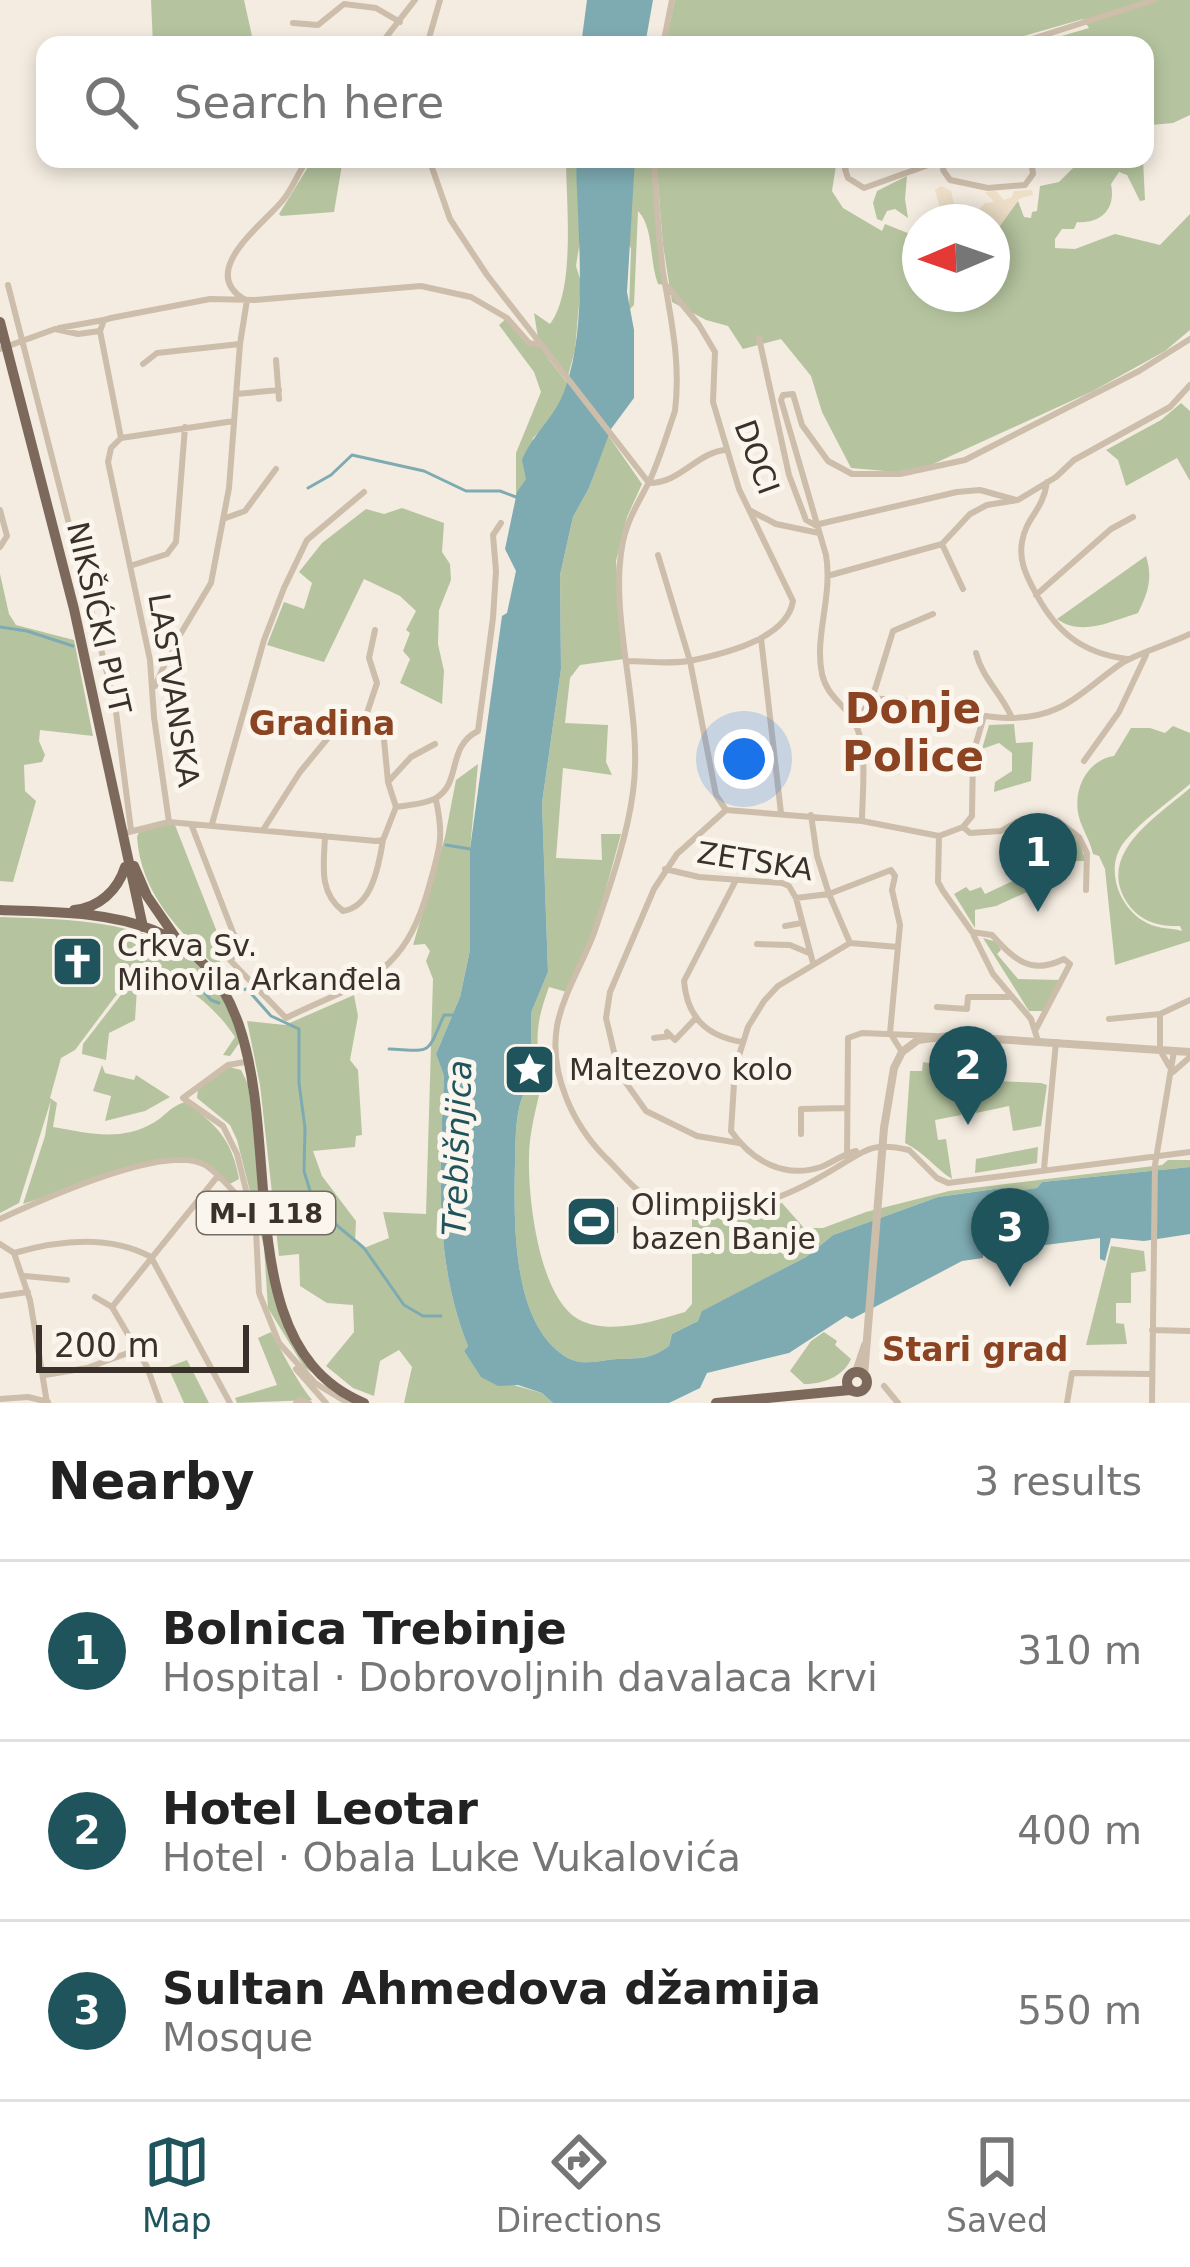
<!DOCTYPE html>
<html lang="en">
<head>
<meta charset="utf-8">
<style>
	body { margin:0; font-family:"DejaVu Sans",sans-serif; background:#f2f2f2; color:#222 }
	.compass { position:absolute; left:902px; top:204px; width:108px; height:108px; border-radius:50%; background:#fff; box-shadow:0 6px 18px #0003; rotate:268deg }
	.scale { position:absolute; left:36px; bottom:30px; width:213px; box-sizing:border-box; padding-left:12px; border:6px solid #3a312a; border-top:0; font-size:33px; line-height:42px; white-space:nowrap; color:#3a312a; -webkit-text-stroke:9px #fbf6ed; paint-order:stroke }
	.you { position:absolute; left:744px; top:759px; width:42px; height:42px; margin:-30px; border:9px solid #fff; border-radius:50%; background:#1a73e8; box-shadow:0 0 0 18px #1a73e833 }
	.badge { display:grid; place-items:center; width:78px; height:78px; border-radius:50%; background:#1f545d; color:#fff; font-size:39px; font-weight:700 }
	.pin { position:absolute; translate:-50% -99px; filter:drop-shadow(0 3px 6px #0008) }
	.pin::after { content:''; position:absolute; top:63px; width:42px; height:36px; background:inherit; clip-path:polygon(0 0,100% 0,50% 100%) }
	.list { margin:0; padding:0; list-style:none }
	h2 { display:flex; justify-content:space-between; align-items:center; height:156px; margin:0; padding:0 48px; font-size:51px }
	h2 small { font-size:39px; font-weight:400; color:#767676 }
	.list li { display:grid; grid-template-columns:78px 1fr auto; gap:36px; align-items:center; box-sizing:border-box; height:180px; padding:0 48px; border-top:3px solid #e0e0e0 }
	.list b { display:block; font-size:45px; white-space:nowrap }
	.list p { margin:0; font-size:39px; white-space:nowrap; color:#767676 }
	.list em { font-size:39px; font-style:normal; color:#767676 }
	.icon { flex:none; width:66px; height:66px; fill:none; stroke:currentColor; stroke-width:2; stroke-linecap:round; stroke-linejoin:round }
	.map { position:relative; flex:none; width:1190px; height:1403px; overflow:hidden }
	.search { position:absolute; background:#fff; box-shadow:0 6px 18px #0003; left:36px; right:36px; top:36px; height:132px; display:flex; align-items:center; gap:30px; box-sizing:border-box; padding:0 42px; border-radius:24px; color:#767676; font-size:45px }
	.sheet { height:696px; background:#fff }
	nav { display:flex; justify-content:space-around; align-items:center; box-sizing:border-box; height:168px; border-top:3px solid #e0e0e0; background:#fff; font-size:33px; color:#767676 }
	nav a { display:grid; justify-items:center; gap:6px }
	nav .on { color:#1f545d }
	.map>svg:first-child { display:block }
	.green { fill:#b5c49f }
	.plaza { fill:#ecdec7 }
	.water { fill:#7eabb2 }
	.lines { fill:none; stroke-linecap:round; stroke-linejoin:round }
	.stream { stroke:#7eabb2; stroke-width:3 }
	.minor { stroke:#cdbdab; stroke-width:6 }
	.tertiary { stroke:#cdbdab; stroke-width:8 }
	.primary { stroke:#7c695b; stroke-width:10 }
	.labels { text-anchor:middle; dominant-baseline:central; stroke-width:10; stroke-linejoin:round; paint-order:stroke }
	.shield { fill:#fbf6ed; stroke:#746c64; stroke-width:3 }
	.shield-label { font-size:27px; font-weight:bold; fill:#3a312a }
	.street-label { font-size:30px; fill:#3a312a; stroke:#fbf6ed }
	.poi-label { font-size:30px; fill:#3a312a; stroke:#fbf6ed; text-anchor:start }
	.neighbourhood-label { font-size:33px; font-weight:bold; fill:#8b4322; stroke:#fbf6ed }
	.water-label { font-size:33px; font-style:italic; fill:#1f545d; stroke:#fbf6ed }
	.district-label { font-size:42px; font-weight:bold; fill:#8b4322; stroke:#fbf6ed }
</style>
</head>
<body>
<div class="map">
<svg width="1190" height="1403" viewBox="0 0 1190 1403">
	<rect width="100%" height="100%" fill="#f4ece0"/>
	<path class="green" d="M151,0H244L252,36L265,45H153Z
		M675,0H1190V115L1173,123L1151,125L1145,132V45H1031L1089,28L1083,19L993,45H665Z
		M313,159H343L334,212L281,216L279,214Z
		M566,159H576L580,241L576,266L581,282L575,350L568,376L547,357L568,384L554,417L533,438L526,480L516,497V453L541,392L534,372L499,325L507,318L521,337L539,344L534,313L550,324C576,290 566,202 566,159Z
		M635,159H652L664,285L658,284C649,261 654,227 638,211L634,305L629,310L631,249L627,237Z
		M656,159H837L832,191L843,208L882,231L885,224L920,238V294H992V235L1018,201L1024,217L1031,218L1032,212L1037,211L1040,186L1059,182L1082,159H1143L1145,200L1140,201L1127,175L1119,172L1111,184C1116,208 1102,224 1077,222L1074,229H1062L1055,239V248L1075,249L1115,234L1160,245L1190,214V330L1165,351L1093,391L931,465L896,472L851,468L822,412L811,376L781,339L743,349L728,326L706,320L672,302L663,245Z
		M907,176L905,199L908,218L895,209L887,211L882,221L877,219L873,203L877,191Z
		M1181,403L1190,411V481L1177,458L1126,486L1118,460L1106,450L1161,420Z
		M608,435L642,484L627,517L616,561L624,659L580,665L570,678L565,723L608,725L606,762L612,775L563,768L556,858L602,860L601,834H621L595,929L570,993L549,987C541,1009 536,1026 538,1050C539,1062 543,1074 541,1086C536,1110 529,1133 529,1158C528,1198 539,1297 578,1319C608,1336 655,1321 685,1312L692,1304V1216C724,1221 751,1213 782,1203L804,1228H823L866,1212L949,1191L1162,1165L1168,1160H1190V1167L1042,1182L1037,1188L1008,1192L1001,1188L938,1197L833,1235L806,1257L703,1311L698,1321L672,1334L669,1346C650,1360 639,1358 617,1359C598,1360 581,1368 563,1355C511,1319 514,1219 515,1162C516,1138 514,1099 532,1082L531,1013L548,972L542,803L561,669L560,575L573,517L589,488Z
		M402,508L444,523L442,552L450,564L451,580L439,610L438,644L444,671L442,704L400,683L410,659L403,651L410,633L406,630L416,611L400,596L364,579L324,662L267,645L284,602L304,609L312,583L299,572L322,543L366,509L384,514Z
		M1146,556C1153,578 1148,593 1138,613C1112,621 1081,637 1057,619Z
		M0,574L9,614L16,625L74,640L93,736L40,730L39,741L45,755L42,762L24,765L25,791L36,801L13,882L0,881Z
		M1014,724L1016,743L1033,742L1031,781L994,792L995,782L1012,771V753L999,743L982,749L989,725Z
		M1173,726L1190,733V784C1169,802 1142,820 1125,841C1103,867 1119,909 1147,923C1158,929 1173,928 1182,931L1180,926C1160,927 1141,922 1128,904C1094,854 1158,816 1190,788V941L1115,965L1105,869L1099,856L1093,854C1090,840 1082,829 1079,817C1072,790 1087,760 1114,756L1131,728H1150L1165,733Z
		M478,764L470,849V950L460,997L436,1054L444,1076C440,1168 433,1260 468,1346L464,1351L481,1376L542,1393L553,1403H404L412,1367L399,1350L380,1361L374,1396L353,1388L326,1366L354,1332L353,1305L327,1303L300,1286L299,1254L279,1256L260,1085L247,1021L285,1025L354,995L358,1016L350,1060L358,1070L362,1135L356,1136L355,1147L313,1151L322,1176L356,1221L355,1243L364,1248L389,1238L383,1212L426,1214L433,979L426,961L430,951L425,944L413,945L445,837L456,780Z
		M1025,820C1054,822 1080,827 1085,861H1029L1027,892L996,906L975,910V928L954,894L966,887L970,891L981,887L985,894L1019,878C1019,860 1012,846 1015,828Z
		M160,825H175L217,932L213,943L222,967H216C178,929 141,894 137,837L139,832Z
		M0,917C75,920 174,918 220,990C229,1005 233,1025 240,1042L230,1056L223,1055L235,1037C213,1003 178,978 138,966L75,1050L61,1058L50,1098L57,1103L53,1127C88,1133 120,1142 153,1123C166,1116 169,1107 185,1102C216,1124 232,1139 239,1179L228,1185L207,1163H146L23,1204L45,1136L51,1100L19,1203L0,1213Z
		M983,938L997,942L1001,950L997,954L1018,979L1060,980L1045,1011H1029Z
		M138,973L135,1020L109,1033L106,1060L82,1054L83,1044Z
		M923,1062L934,1064V1078L1041,1083L1047,1085L1041,1126L1013,1131L1009,1106L976,1113L971,1081L956,1082L961,1115L935,1120L938,1140L946,1139L952,1179C935,1168 924,1152 905,1143L910,1071H922Z
		M102,1065L105,1073L134,1080L136,1075L170,1097L145,1111L105,1121L111,1096L93,1091Z
		M229,1067L241,1070L248,1084L273,1289L313,1373L304,1367L268,1308L264,1247L237,1140L230,1125L197,1098L198,1089Z
		M1038,1147L1037,1163L975,1173L976,1159Z
		M1111,1246L1144,1251L1146,1271L1131,1273V1303H1116V1323L1124,1324L1127,1344L1086,1345Z
		M271,1332C283,1353 297,1382 312,1400L237,1403L235,1398L277,1385L258,1338Z
		M824,1332L837,1341L835,1345L851,1359C843,1377 823,1384 804,1384L790,1371L811,1341Z
		M187,1360L209,1403H184L168,1367Z"/>
	<path class="plaza" d="M941,186L951,191L954,203L969,206L975,214L985,203L994,202L985,192L996,191L1004,200L1012,197L1014,191L1032,190L1033,195L1020,198L993,236L992,222H963L962,210L952,211V222H934L940,208L935,190Z"/>
	<path class="water" d="M587,0H653L645,45H581Z
		M576,159H635L627,292L634,330V398L611,429L589,488L573,517L560,575L561,669L542,803L548,972L531,1013L532,1082C514,1099 516,1138 515,1162C514,1219 511,1319 563,1355C581,1368 598,1360 617,1359C639,1358 650,1360 669,1346L672,1334L698,1321L702,1311L806,1257L833,1235L938,1197L1002,1188L1008,1192L1037,1188L1042,1182L1190,1167V1234L1144,1241L1111,1238L1105,1261L1100,1259V1238L983,1253V1258L962,1261L852,1319L846,1316L789,1353L707,1373L700,1388L669,1403H553L542,1393L518,1385L498,1386L481,1377L464,1351L468,1346C433,1260 440,1168 444,1076L436,1054L460,997L470,950V849L502,616L507,613L516,571L505,549L517,492L526,479L522,460C533,433 555,418 565,389C589,322 577,230 576,159Z
		M618,1207V1233L567,1234L566,1208Z"/>
	<g class="lines">
		<path class="stream" d="M308,488L331,475L352,455L424,471L466,491H500L516,497
			M0,627L27,631L73,646
			M446,845L470,849
			M191,977L211,1000L219,1003
			M233,991L247,989L271,1016L299,1029V1083L305,1128L304,1171L311,1194L328,1218L364,1248L404,1305L423,1316H441
			M389,1049C433,1051 426,1056 444,1015H453"/>
		<path class="minor" d="M293,23L318,25L344,4L376,8L400,22
			M380,45L415,0
			M427,45L440,0
			M663,45L672,0
			M1013,45L1154,0
			M429,159L450,219L487,275L649,483C681,483 697,452 726,450
			M654,159C656,196 658,234 663,272C671,320 681,362 675,411C667,434 660,458 650,480C639,502 626,521 622,547C609,620 644,715 633,792C627,838 609,889 594,933C583,963 563,994 557,1026C549,1074 573,1125 606,1158C621,1172 633,1191 653,1199C718,1226 778,1203 834,1169C865,1151 870,1141 909,1150L937,1178L948,1183L1190,1152
			M851,159L845,169L848,178L864,188L945,159
			M945,159L943,170L950,180L988,188L1025,185L1033,174L1031,159
			M8,285L115,704L131,830
			M244,299C197,271 265,223 283,200C293,188 298,172 308,159
			M59,328L104,320
			M100,331L121,438L111,448L108,462L150,660L154,717L169,822
			M759,338L789,475L806,520L815,525
			M0,349L55,329L78,334L100,331L104,320L111,318L210,299L255,300L421,286L471,297L507,318L529,343L539,345
			M276,360L279,399
			M143,364L157,353L240,344
			M236,394L279,390
			M121,438L234,421
			M1047,482C1043,511 1026,517 1022,542C1019,559 1025,573 1033,588C1054,630 1080,653 1127,659
			M0,510L7,536L0,547
			M751,511L776,524L819,533
			M223,519L245,511L276,469
			M815,525L957,492L980,490L1016,500
			M942,544L963,589
			M658,555L690,661L716,795L726,810
			M130,566L167,554L176,542L185,427
			M831,575L942,544L970,514L987,505L1018,500L1056,477L1074,460L1170,407L1190,385
			M1036,595L1111,529L1133,517
			M761,638L781,813
			M976,653C983,680 1001,692 1012,718
			M628,661C648,661 673,665 694,660C727,653 787,638 793,601L739,489L713,402L715,352L699,325L668,287
			M155,686L172,648L211,583L229,488L240,344L247,300
			M872,699C920,697 962,717 1009,718C1065,718 1081,691 1122,663C1136,654 1172,643 1190,634
			M855,722L872,699L893,631L933,614
			M363,725L377,683L369,658L375,630
			M1084,761L1119,712L1146,655
			M388,782L411,757L435,744
			M726,810L677,854L654,889L610,992L606,1018L619,1073L646,1111L697,1136L739,1143
			M726,810L862,821L939,836L963,827L972,816L973,754L984,716
			M862,821C862,792 869,744 853,720C842,702 827,696 822,674C814,636 833,597 826,555L781,400L783,395L793,394L802,425L828,461L852,474H900L965,460L1139,371L1190,339
			M191,824L234,935
			M212,824L264,640L284,588L307,540L364,492
			M963,827L970,833L1001,831L1022,819L1057,820L1079,837L1087,853L1086,890
			M263,830L300,772L341,722L383,729L388,782L396,807
			M125,833L169,822L376,841L383,840L396,807C408,805 426,804 436,798C462,783 446,747 478,731L493,618L496,571L493,535L501,523
			M325,836C324,864 318,892 343,911C372,907 379,865 383,840
			M939,836L938,882L943,891L972,932L993,974L1031,1019L1038,1041
			M665,869L699,877L782,883L789,886L796,898L829,894L817,856L811,815
			M735,882L684,981C687,1017 706,1036 742,1042
			M796,898L813,963
			M785,926L802,923
			M972,932L992,935C1014,959 1030,976 1064,959L1070,964L1036,1029
			M217 946a12 12 0 1 1 24 0a12 12 0 1 1-24 0Z
			M850,943L829,894L891,870L895,876L892,890L900,925L890,1033L902,1052
			M757,944L790,945L809,953
			M228,958L286,1018C366,979 404,979 430,883C440,847 444,837 436,800
			M937,1007L967,1009L968,997H1009
			M1160,1016V1050L1169,1066
			M1109,1019L1160,1014L1190,1000
			M667,1032L675,1040L695,1019
			M654,1038L671,1036
			M245,1062L228,1065L183,1098L223,1126L237,1154L256,1230L259,1293L279,1343L315,1383L348,1403
			M1173,1072L1190,1057
			M801,1134V1109L846,1108
			M856,1151C843,1154 834,1162 821,1167C784,1179 752,1161 731,1131L735,1068L748,1027L764,1001L778,986L850,943L898,947
			M847,1157L848,1038L862,1033L935,1036
			M1044,1169L1056,1042
			M0,1219C39,1201 166,1143 205,1165C219,1173 233,1193 246,1203
			M0,1244L14,1253C59,1240 109,1234 151,1257
			M14,1253L30,1300L47,1403
			M151,1257L230,1403
			M25,1276L67,1280
			M0,1296L28,1292
			M95,1297L112,1307
			M112,1307L217,1177
			M112,1307L147,1367L160,1403
			M1152,1330L1190,1331
			M296,1369L326,1403
			M45,1375L87,1368L136,1350
			M884,1386L898,1403
			M0,1399L28,1397L48,1402
			M296,1403L300,1400L309,1403
			M1067,1403L1072,1373L1152,1374
			M1152,1403L1155,1165L1174,1051"/>
		<path class="tertiary" d="M856,1372L865,1345
			M864,1376L884,1128L894,1068L902,1052L918,1040L949,1036L1190,1052"/>
		<path class="primary" d="M0,322L74,609L143,927
			M134,866L147,896L176,938
			M0,910C50,912 106,911 153,930C337,1003 187,1330 364,1403
			M74,910C99,908 118,890 125,867
			M847 1382a10 10 0 1 1 20 0a10 10 0 1 1-20 0Z
			M716,1403L850,1390"/>
	</g>
	<defs>
		<symbol id="church-square" viewBox="-11 -11 22 22"><rect x="-9" y="-9" width="18" height="18" rx="4" fill="#1f545d" stroke="#fbf6ed"/><path d="M-1.2-6h2.4v3.5h3.3v2.4h-3.3V6h-2.4V-.1h-3.3v-2.4h3.3Z" fill="#fff"/></symbol>
		<symbol id="sight-square" viewBox="-11 -11 22 22"><rect x="-9" y="-9" width="18" height="18" rx="4" fill="#1f545d" stroke="#fbf6ed"/><path d="M0-6L1.8-2.2L6-1.7L2.9 1.2L3.7 5.4L0 3.3L-3.7 5.4L-2.9 1.2L-6-1.7L-1.8-2.2Z" fill="#fff"/></symbol>
		<symbol id="stadium-square" viewBox="-11 -11 22 22"><rect x="-9" y="-9" width="18" height="18" rx="4" fill="#1f545d" stroke="#fbf6ed"/><path d="M0-5a6.5 5 0 1 0 0 10a6.5 5 0 1 0 0-10ZM-3.5-1.8h7v3.6h-7Z" fill="#fff"/></symbol>
	</defs>
	<g fill-rule="evenodd">
		<use href="#church-square" x="48" y="932" width="59" height="59"/>
		<use href="#sight-square" x="500" y="1040" width="59" height="59"/>
		<use href="#stadium-square" x="562" y="1192" width="59" height="59"/>
	</g>
	<g class="labels">
		<rect class="shield" x="197" y="1192" width="138" height="42" rx="9"/>
		<g class="shield-label">
			<text x="266" y="1213">M-I 118</text>
		</g>
		<g class="street-label">
			<text transform="translate(757 457) rotate(70)">DOCI</text>
			<text transform="translate(99 618) rotate(77)">NIKŠIĆKI PUT</text>
			<text transform="translate(174 690) rotate(81)">LASTVANSKA</text>
			<text transform="translate(755 861) rotate(9)">ZETSKA</text>
		</g>
		<g class="poi-label">
			<text x="117" y="945">Crkva Sv.<tspan x="117" dy="34">Mihovila Arkanđela</tspan></text>
			<text x="569" y="1069">Maltezovo kolo</text>
			<text x="631" y="1204">Olimpijski<tspan x="631" dy="34">bazen Banje</tspan></text>
		</g>
		<g class="neighbourhood-label">
			<text x="322" y="723">Gradina</text>
			<text x="975" y="1349">Stari grad</text>
		</g>
		<g class="water-label">
			<text transform="translate(457 1148) rotate(-88)">Trebišnjica</text>
		</g>
		<g class="district-label">
			<text x="913" y="708">Donje<tspan x="913" dy="48">Police</tspan></text>
		</g>
	</g>
</svg>
<svg class="compass" viewBox="-18 -18 36 36"><path d="M0-13l5 13h-10z" fill="#e53935"/><path d="M0 13l5-13h-10z" fill="#767676"/></svg>
<div class="scale">200 m</div>
<div class="you"></div>
<div class="pin badge" style="left:1038px;top:912px">1</div>
<div class="pin badge" style="left:968px;top:1125px">2</div>
<div class="pin badge" style="left:1010px;top:1287px">3</div>
<div class="search"><svg class="icon" aria-label="search" viewBox="0 0 24 24"><circle cx="10" cy="10" r="6"/><path d="M15 15l6 6"/></svg>Search here</div>
</div>
<section class="sheet">
<h2>Nearby<small>3 results</small></h2>
<ul class="list">
<li><span class="badge">1</span><div><b>Bolnica Trebinje</b><p>Hospital · Dobrovoljnih davalaca krvi</p></div><em>310 m</em></li>
<li><span class="badge">2</span><div><b>Hotel Leotar</b><p>Hotel · Obala Luke Vukalovića</p></div><em>400 m</em></li>
<li><span class="badge">3</span><div><b>Sultan Ahmedova džamija</b><p>Mosque</p></div><em>550 m</em></li>
</ul>
</section>
<nav>
<a class="on"><svg class="icon" aria-label="map" viewBox="0 0 24 24"><path d="M3 6l6-2 6 2 6-2v14l-6 2-6-2-6 2zM9 4v14M15 6v14"/></svg>Map</a>
<a><svg class="icon" aria-label="directions" viewBox="0 0 24 24"><path d="M12 3l9 9-9 9-9-9zM9 14v-3h6M13 9l2 2-2 2"/></svg>Directions</a>
<a><svg class="icon" aria-label="saved" viewBox="0 0 24 24"><path d="M7 4h10v16l-5-4-5 4z"/></svg>Saved</a>
</nav>
</body>
</html>
